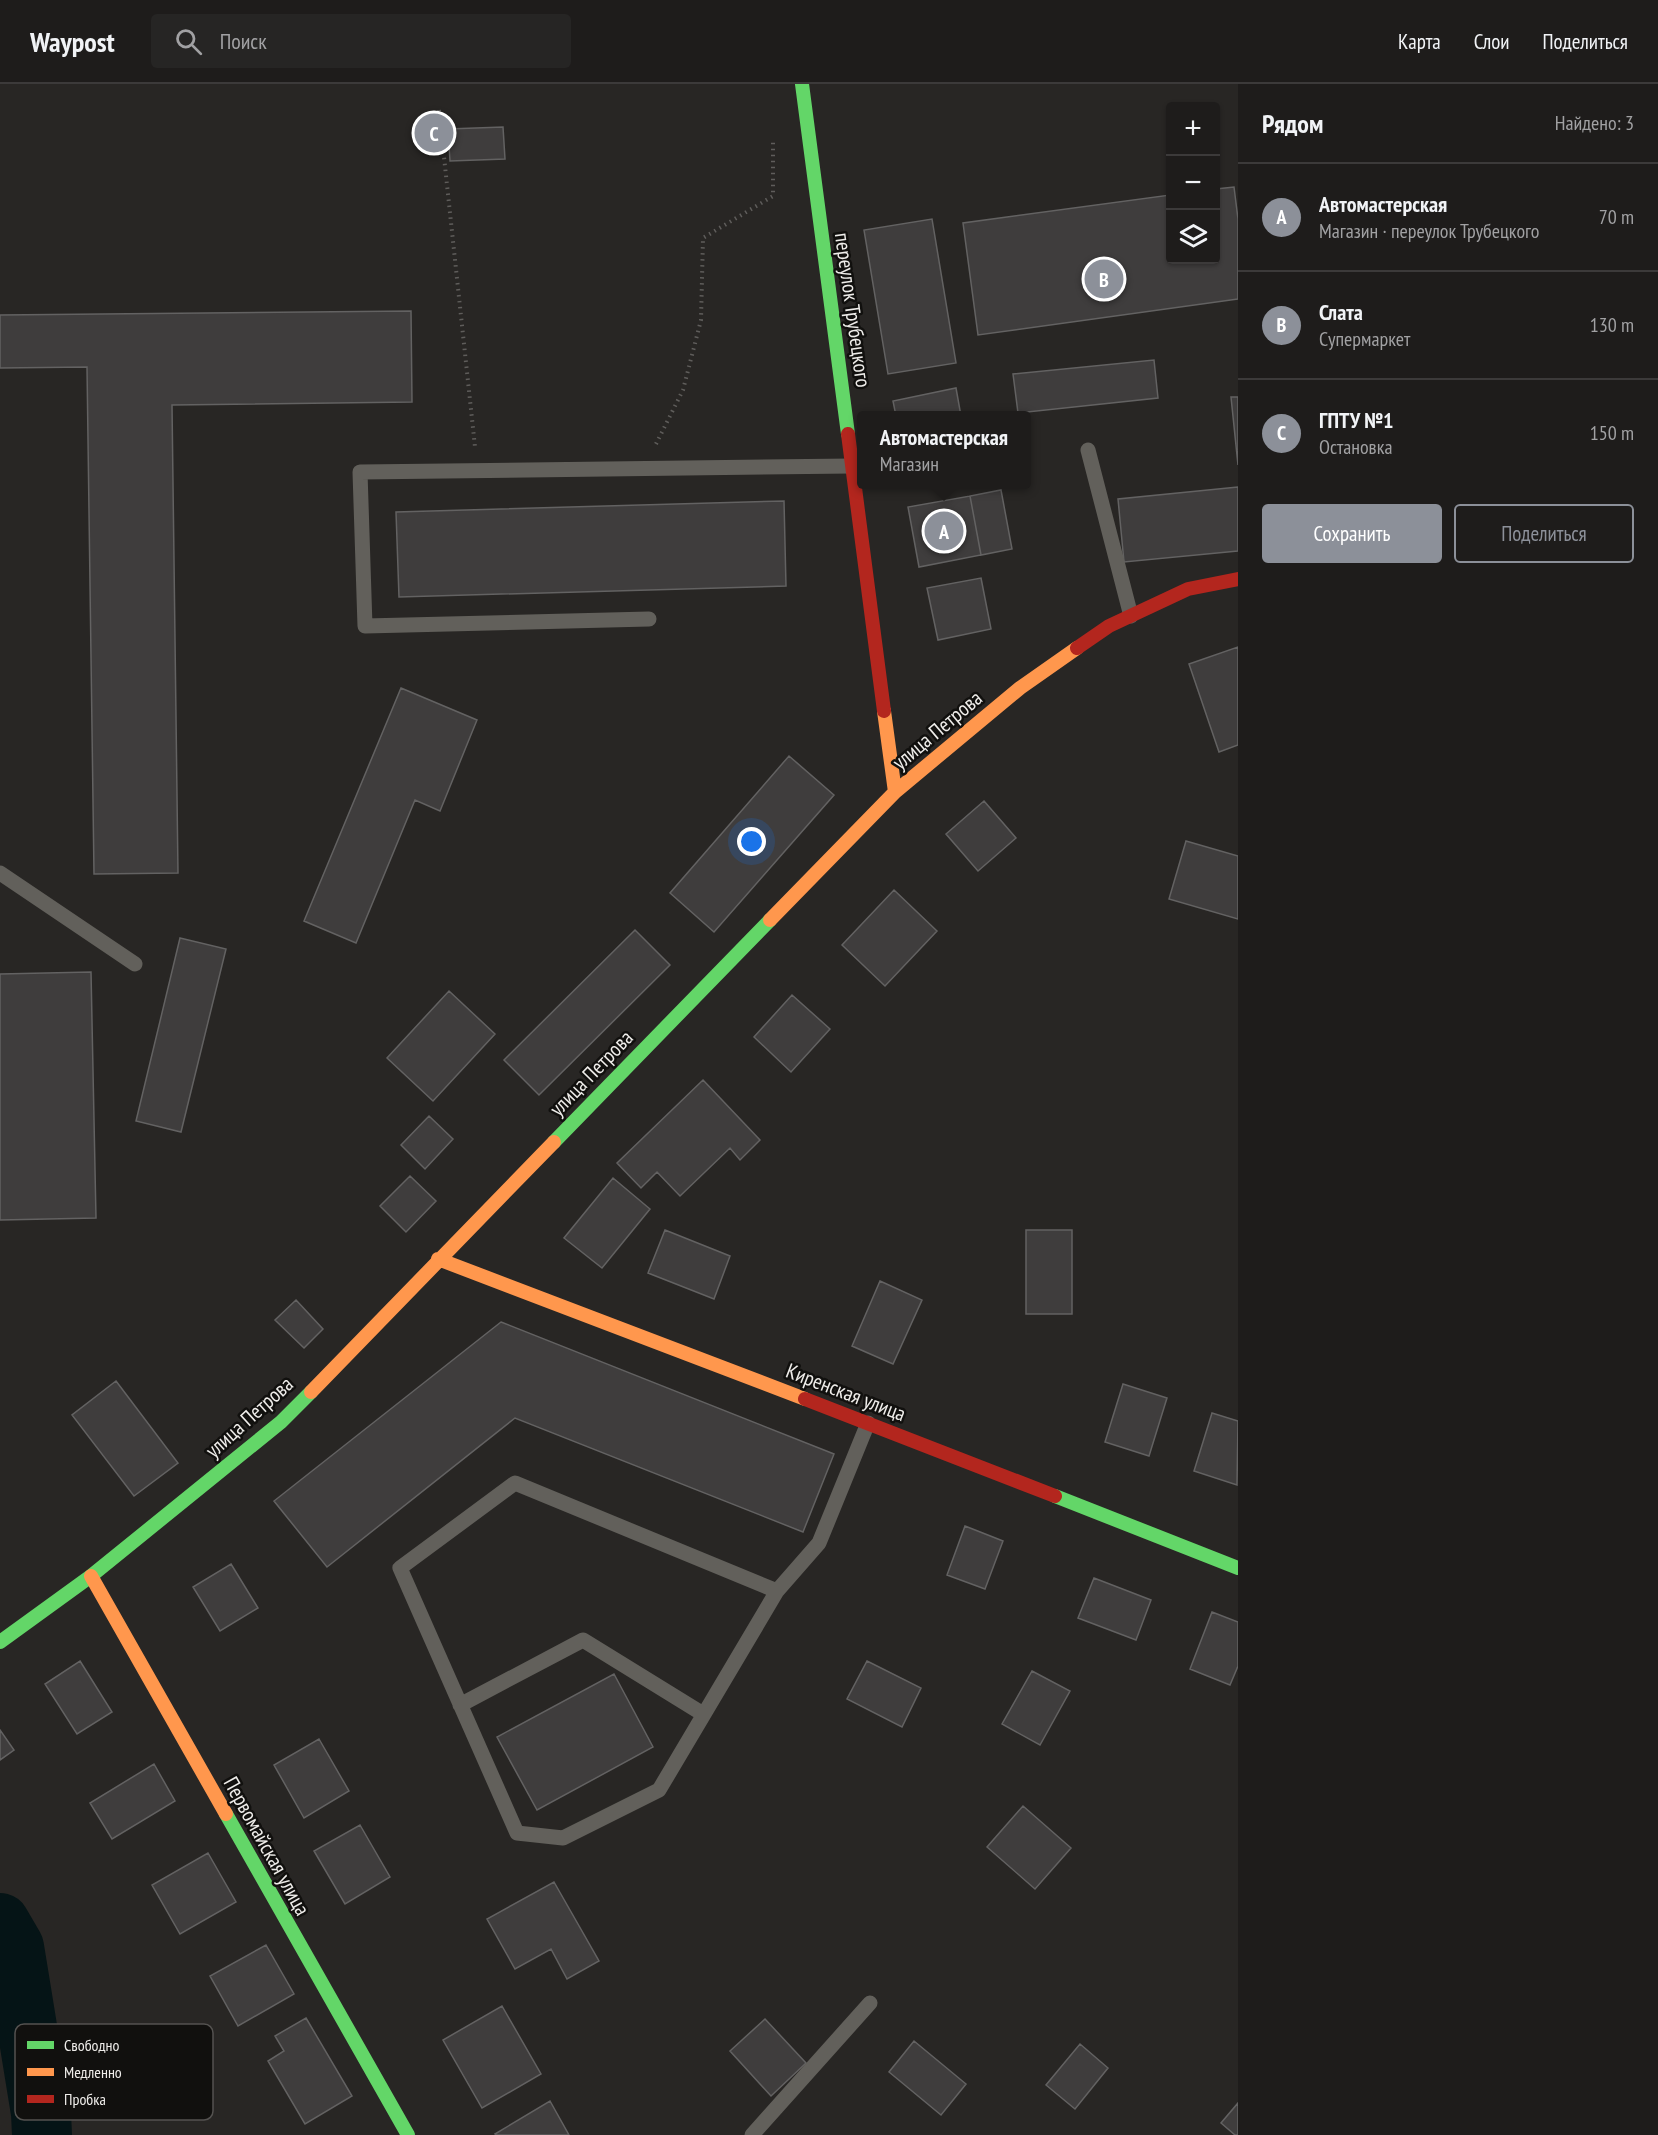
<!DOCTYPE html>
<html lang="ru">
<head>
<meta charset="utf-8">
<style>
	body { margin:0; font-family:"PT Sans Narrow",sans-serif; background:#262524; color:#f1f3f6 }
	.controls { position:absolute; right:18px; top:18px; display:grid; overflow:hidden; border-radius:6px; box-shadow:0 2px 4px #0004 }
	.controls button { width:54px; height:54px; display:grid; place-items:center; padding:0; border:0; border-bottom:2px solid #3c3a3a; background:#1e1c1b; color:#f1f3f6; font:30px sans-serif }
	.you { position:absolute; left:752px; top:758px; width:21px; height:21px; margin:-15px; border:4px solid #fff; border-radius:50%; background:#1a73e8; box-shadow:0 0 0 9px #1a73e833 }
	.badge { display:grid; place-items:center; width:39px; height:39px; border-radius:50%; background:#8c9099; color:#fff; font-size:20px; font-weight:700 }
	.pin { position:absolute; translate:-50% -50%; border:3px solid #fff; box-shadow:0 2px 6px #0006 }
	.popup { position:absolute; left:857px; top:327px; width:174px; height:78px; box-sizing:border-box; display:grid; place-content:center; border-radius:6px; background:#1e1c1b; filter:drop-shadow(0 2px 4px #0005); font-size:20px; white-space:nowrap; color:#a1a1a3 }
	.popup b { font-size:22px; color:#f1f3f6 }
	.popup::after { content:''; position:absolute; left:50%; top:100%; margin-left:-12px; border:12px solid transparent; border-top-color:#1e1c1b }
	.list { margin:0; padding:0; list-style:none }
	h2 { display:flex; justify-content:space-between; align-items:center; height:78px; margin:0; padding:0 24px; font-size:26px }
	h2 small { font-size:20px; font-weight:400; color:#a1a1a3 }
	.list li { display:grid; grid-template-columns:39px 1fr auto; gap:18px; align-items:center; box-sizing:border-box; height:108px; padding:0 24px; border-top:2px solid #3c3a3a }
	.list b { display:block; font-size:22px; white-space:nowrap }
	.list p { margin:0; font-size:20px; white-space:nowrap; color:#a1a1a3 }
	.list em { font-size:20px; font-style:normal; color:#a1a1a3 }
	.actions { display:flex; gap:12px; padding:18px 24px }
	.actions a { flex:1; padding:14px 0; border:2px solid #8c9099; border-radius:6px; text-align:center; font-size:21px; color:#8c9099 }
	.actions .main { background:#8c9099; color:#fff }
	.icon { flex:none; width:33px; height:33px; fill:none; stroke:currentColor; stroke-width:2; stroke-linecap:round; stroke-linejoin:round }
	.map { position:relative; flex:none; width:1238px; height:2051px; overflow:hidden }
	header { display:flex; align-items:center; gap:36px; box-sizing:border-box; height:84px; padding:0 30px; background:#1e1c1b; border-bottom:2px solid #3c3a3a }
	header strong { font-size:28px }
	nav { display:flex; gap:33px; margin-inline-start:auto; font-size:21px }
	.search { width:420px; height:54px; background:#262524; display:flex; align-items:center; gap:15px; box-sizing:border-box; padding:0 21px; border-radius:6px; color:#a1a1a3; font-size:22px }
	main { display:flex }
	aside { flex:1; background:#1e1c1b }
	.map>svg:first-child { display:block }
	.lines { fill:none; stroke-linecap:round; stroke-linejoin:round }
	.river { stroke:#051416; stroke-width:60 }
	.building { fill:#3f3d3d; stroke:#636262; stroke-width:1.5 }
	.path { stroke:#5f5d5b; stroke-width:4; stroke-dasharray:1.5 4.5; stroke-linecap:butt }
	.lane { stroke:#62605b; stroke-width:15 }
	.fast { stroke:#63d668; stroke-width:14 }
	.slow { stroke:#ff974d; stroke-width:14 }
	.jam { stroke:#b3261e; stroke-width:14 }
	.labels { text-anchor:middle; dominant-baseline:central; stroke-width:5; stroke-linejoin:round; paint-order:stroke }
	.street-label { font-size:21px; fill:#efedea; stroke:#11100e }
	.key { fill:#11100e; stroke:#545250; stroke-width:1.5 }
	.key-label { font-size:16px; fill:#efedea }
</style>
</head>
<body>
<header>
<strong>Waypost</strong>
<div class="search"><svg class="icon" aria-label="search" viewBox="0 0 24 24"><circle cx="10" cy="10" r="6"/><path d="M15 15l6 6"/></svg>Поиск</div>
<nav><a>Карта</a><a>Слои</a><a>Поделиться</a></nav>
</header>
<main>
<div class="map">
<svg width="1238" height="2051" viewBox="0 0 1238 2051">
	<rect width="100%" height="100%" fill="#282624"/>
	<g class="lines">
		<path class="river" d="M0,1839L14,1863L41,2029L42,2051"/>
	</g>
	<path class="building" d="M503,43L505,75L450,77L448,45Z
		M1234,103L1238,135V215L978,251L963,139L1170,111V176H1216V105Z
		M932,135L956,279L888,290L864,146Z
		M411,227L412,318L172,321L178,789L94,790L87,283L0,284V231Z
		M1154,276L1158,314L1018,329L1013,290Z
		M956,304L961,332H896L893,317Z
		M1231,313H1238V381Z
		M1238,403V467L1124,478L1118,415Z
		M1001,406L1012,465L981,471L970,412Z
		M970,412L981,471L919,483L908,423Z
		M784,417L786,502L399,513L396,428Z
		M981,494L991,545L938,556L927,504Z
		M1238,563V661L1219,668L1189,580Z
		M401,604L477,636L440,727L415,716L356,859L304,837Z
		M789,672L834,711L714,848L670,809Z
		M984,717L1016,754L978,787L946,750Z
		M1186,757L1238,772V835L1169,815Z
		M894,806L937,847L885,902L842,861Z
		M635,846L670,881L539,1011L504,976Z
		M180,854L226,865L181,1048L136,1037Z
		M91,888L96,1134L0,1136V890Z
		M449,907L495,950L433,1017L387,974Z
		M792,911L830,945L791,988L754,953Z
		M703,996L760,1056L740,1076L730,1064L680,1112L657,1088L641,1104L617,1079Z
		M429,1032L453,1055L425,1085L401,1061Z
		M410,1092L436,1117L406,1148L380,1122Z
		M613,1094L650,1125L602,1184L564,1154Z
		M665,1146L730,1172L714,1215L648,1189Z
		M1026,1146H1072V1230H1026Z
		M880,1197L922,1216L893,1280L852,1262Z
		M296,1216L323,1245L304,1264L275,1236Z
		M501,1238L834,1370L803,1448L515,1334L327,1483L274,1417Z
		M116,1297L178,1379L134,1412L72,1331Z
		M1123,1300L1167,1314L1149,1372L1105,1358Z
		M1212,1329L1238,1337L1237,1401L1194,1387Z
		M965,1442L1003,1457L985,1505L947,1491Z
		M231,1480L258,1524L220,1547L193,1503Z
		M1094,1494L1151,1516L1136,1556L1078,1534Z
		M1212,1528L1238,1538V1582L1230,1601L1190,1585Z
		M80,1577L112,1628L77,1650L45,1600Z
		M867,1577L921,1604L902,1643L847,1615Z
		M1032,1587L1070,1607L1040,1661L1002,1640Z
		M614,1590L653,1663L537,1726L497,1653Z
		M0,1646L14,1666L0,1676Z
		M319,1655L349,1707L304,1734L274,1681Z
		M154,1680L175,1717L112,1755L90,1719Z
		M1023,1722L1071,1764L1035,1805L987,1763Z
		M360,1741L390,1793L345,1820L314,1767Z
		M208,1769L236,1818L180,1850L152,1801Z
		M554,1798L599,1877L567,1895L551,1865L515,1885L487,1835Z
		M266,1861L294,1910L238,1942L210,1892Z
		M502,1922L541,1990L482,2024L443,1956Z
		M306,1934L352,2012L305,2040L268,1977L284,1967L275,1952Z
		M765,1935L806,1979L771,2012L730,1967Z
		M914,1957L966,2000L941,2031L889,1988Z
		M1080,1960L1108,1984L1075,2025L1046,2001Z
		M142,1963L162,2020L122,2034L102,1977Z
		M550,2017L569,2051H496L495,2050Z
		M1238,2019V2051H1235L1221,2039Z"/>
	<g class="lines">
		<path class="path" d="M439,26L475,363
			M656,360L683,306L701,236L703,154L773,112V58"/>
		<path class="lane" d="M1088,366L1131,532
			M649,535L365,542L360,388L852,382
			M0,789L135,880
			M777,1507L659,1706L563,1754L517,1749L400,1484L515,1399L777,1507L819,1459L868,1339
			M460,1621L583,1556L703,1630
			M752,2051L870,1919"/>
		<path class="fast" d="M802,0L848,350
			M554,1058L770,836
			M1055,1412L1238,1484
			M0,1558L91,1492L281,1338L311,1308
			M226,1730L408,2051"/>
		<path class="slow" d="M884,627L895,708
			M770,836L895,708L1020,604L1077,564
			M438,1175L805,1315
			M311,1308L554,1058
			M91,1492L226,1730"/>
		<path class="jam" d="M848,350L884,627
			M1077,564L1109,542L1188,505L1238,495
			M805,1315L1055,1412"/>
	</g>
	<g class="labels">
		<g class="street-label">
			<text transform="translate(853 226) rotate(82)">переулок Трубецкого</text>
			<text transform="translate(937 646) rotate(-40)">улица Петрова</text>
			<text transform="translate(591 989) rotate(-46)">улица Петрова</text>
			<text transform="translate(846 1308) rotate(21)">Киренская улица</text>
			<text transform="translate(249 1333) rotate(-42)">улица Петрова</text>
			<text transform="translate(267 1762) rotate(61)">Первомайская улица</text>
		</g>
	</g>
	<rect x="15" y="1940" width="198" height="96" rx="9" class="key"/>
	<rect x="27" y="1957" width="27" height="8" fill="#63d668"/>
	<rect x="27" y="1984" width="27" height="8" fill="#ff974d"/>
	<rect x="27" y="2011" width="27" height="8" fill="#b3261e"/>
	<g class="key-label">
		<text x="64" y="1967">Свободно</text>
		<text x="64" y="1994">Медленно</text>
		<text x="64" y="2021">Пробка</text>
	</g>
</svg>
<div class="controls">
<button>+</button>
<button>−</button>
<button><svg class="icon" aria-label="layers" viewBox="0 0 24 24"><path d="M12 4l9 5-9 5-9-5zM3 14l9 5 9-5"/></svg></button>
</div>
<div class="you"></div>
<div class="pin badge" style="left:944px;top:447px">A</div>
<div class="popup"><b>Автомастерская</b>Магазин</div>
<div class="pin badge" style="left:1104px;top:195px">B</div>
<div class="pin badge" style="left:434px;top:49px">C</div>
</div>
<aside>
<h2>Рядом<small>Найдено: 3</small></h2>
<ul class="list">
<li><span class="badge">A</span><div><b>Автомастерская</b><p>Магазин · переулок Трубецкого</p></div><em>70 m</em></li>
<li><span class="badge">B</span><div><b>Слата</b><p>Супермаркет</p></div><em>130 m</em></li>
<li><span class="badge">C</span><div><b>ГПТУ №1</b><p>Остановка</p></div><em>150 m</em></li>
</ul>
<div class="actions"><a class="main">Сохранить</a><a>Поделиться</a></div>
</aside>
</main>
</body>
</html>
